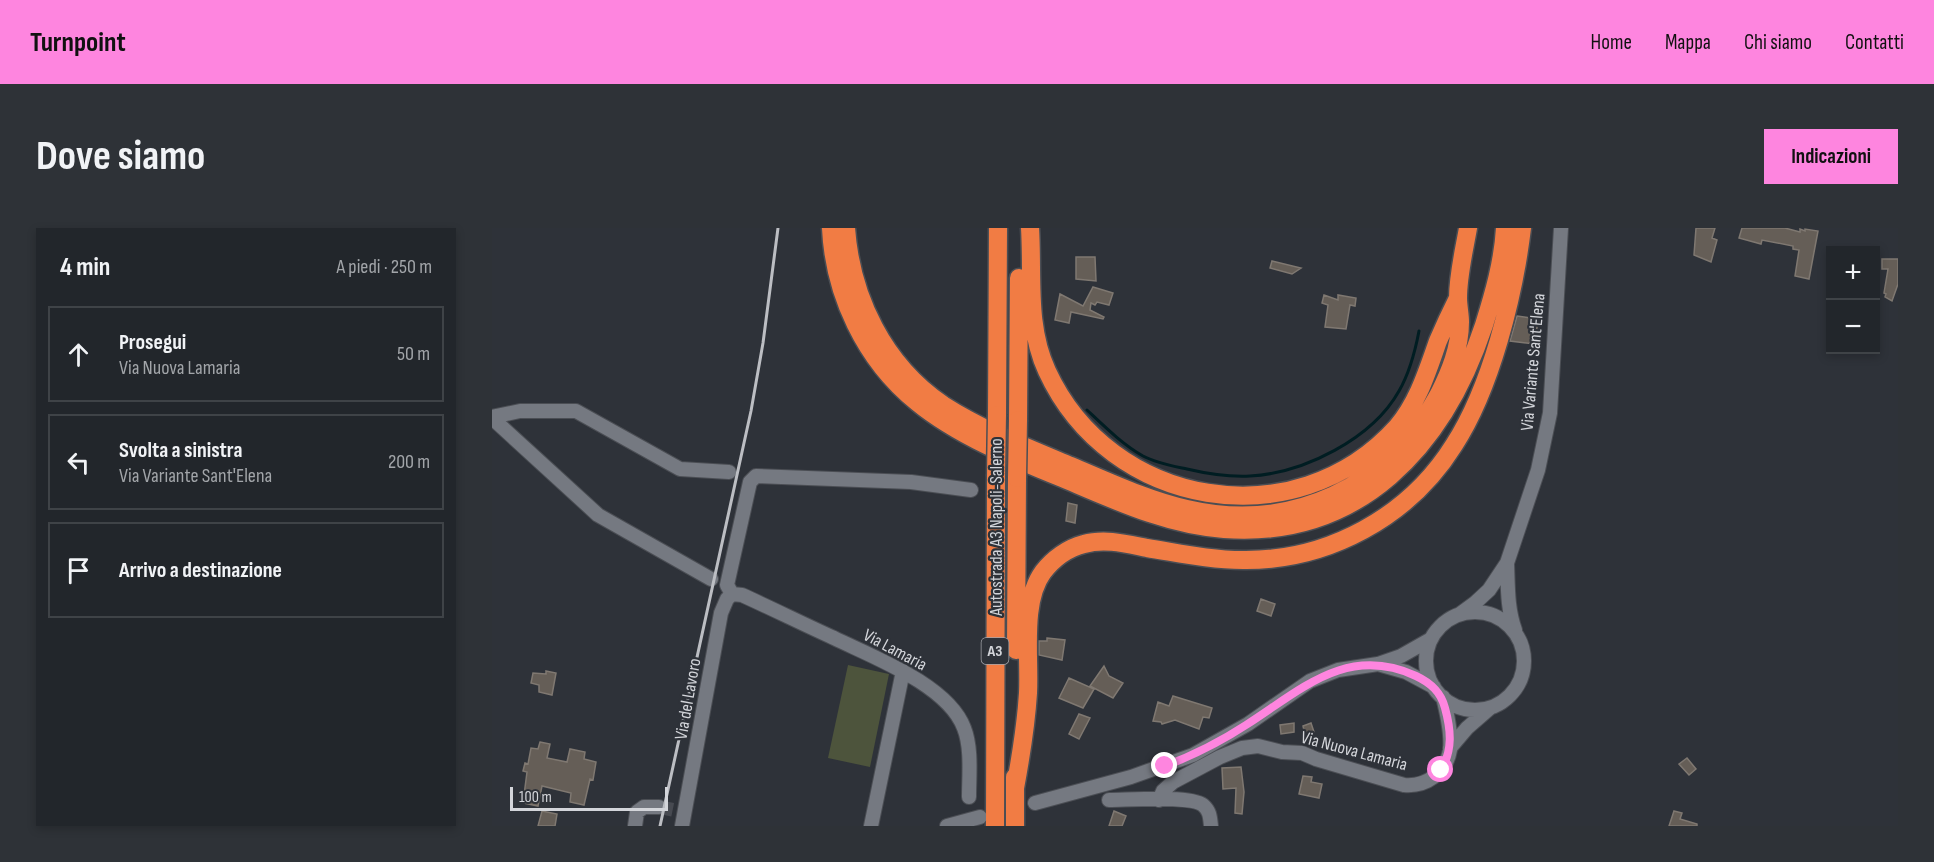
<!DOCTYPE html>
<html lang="it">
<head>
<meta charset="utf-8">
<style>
	body { margin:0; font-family:"Sofia Sans Condensed",sans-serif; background:#2e3237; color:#f1f3f6 }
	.controls { position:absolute; right:18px; top:18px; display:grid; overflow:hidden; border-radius:0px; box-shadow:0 3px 9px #0003 }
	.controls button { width:54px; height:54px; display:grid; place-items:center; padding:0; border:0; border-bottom:2px solid #3f4347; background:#22262b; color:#f1f3f6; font:30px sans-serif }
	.scale { position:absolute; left:18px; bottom:15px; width:158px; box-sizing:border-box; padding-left:6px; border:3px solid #d3d5da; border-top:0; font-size:16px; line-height:21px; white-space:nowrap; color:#d3d5da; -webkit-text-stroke:4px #2e3239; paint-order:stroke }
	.stop { position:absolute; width:18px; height:18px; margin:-14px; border:4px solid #fe85df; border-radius:50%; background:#fff }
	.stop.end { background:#fe85df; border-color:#fff; box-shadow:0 2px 6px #0008 }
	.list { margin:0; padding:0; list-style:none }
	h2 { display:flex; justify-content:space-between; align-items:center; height:78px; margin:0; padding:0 24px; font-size:26px }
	h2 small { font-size:20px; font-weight:400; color:#a2a5a9 }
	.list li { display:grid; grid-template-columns:39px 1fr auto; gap:18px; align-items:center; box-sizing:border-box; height:96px; margin:0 12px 12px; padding:0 12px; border:2px solid #3f4347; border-radius:0px }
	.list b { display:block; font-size:22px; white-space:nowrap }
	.list p { margin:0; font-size:20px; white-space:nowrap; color:#a2a5a9 }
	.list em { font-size:20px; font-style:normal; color:#a2a5a9 }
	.icon { flex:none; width:33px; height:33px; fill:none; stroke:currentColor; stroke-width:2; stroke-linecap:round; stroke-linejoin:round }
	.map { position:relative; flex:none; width:1406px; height:598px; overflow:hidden; border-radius:0px }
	header { display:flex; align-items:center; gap:36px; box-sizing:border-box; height:84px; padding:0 30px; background:#fe85df; color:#111 }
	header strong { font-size:28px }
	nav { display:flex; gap:33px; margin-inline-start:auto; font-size:21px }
	.intro { display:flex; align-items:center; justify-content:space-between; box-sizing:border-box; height:144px; padding:0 36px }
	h1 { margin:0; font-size:42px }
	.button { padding:15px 27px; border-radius:0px; background:#fe85df; color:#111; font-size:21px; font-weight:700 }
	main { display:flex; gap:36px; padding:0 36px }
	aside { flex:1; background:#22262b; border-radius:0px; box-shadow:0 3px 9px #0003 }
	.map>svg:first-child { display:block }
	.green { fill:#4d543c }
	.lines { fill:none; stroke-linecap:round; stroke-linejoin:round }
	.stream { stroke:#001d22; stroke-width:3 }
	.building { fill:#655e57; stroke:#7f7871; stroke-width:1.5 }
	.minor-tunnel { stroke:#474a51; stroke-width:14; stroke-dasharray:14 7; stroke-linecap:butt }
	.minor-casing { stroke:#4b4e54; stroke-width:16 }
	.highway-casing { stroke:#4b4e54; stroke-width:21 }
	.minor { stroke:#757981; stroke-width:14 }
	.highway { stroke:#f17c44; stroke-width:18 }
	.rail { stroke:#bcbec3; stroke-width:3 }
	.highway-bridge-casing { stroke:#4b4e54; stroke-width:21; stroke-linecap:butt }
	.highway-bridge { stroke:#f17c44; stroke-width:18 }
	.route { stroke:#fe85df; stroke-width:8 }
	.labels { text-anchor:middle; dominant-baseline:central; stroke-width:4.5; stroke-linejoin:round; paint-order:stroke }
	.shield { fill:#2e3239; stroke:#a2a4aa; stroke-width:1.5 }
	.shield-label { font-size:16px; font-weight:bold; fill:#d3d5da }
	.street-label { font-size:18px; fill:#d3d5da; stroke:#2e3239 }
</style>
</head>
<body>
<header>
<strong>Turnpoint</strong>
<nav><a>Home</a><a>Mappa</a><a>Chi siamo</a><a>Contatti</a></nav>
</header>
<div class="intro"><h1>Dove siamo</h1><a class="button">Indicazioni</a></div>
<main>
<aside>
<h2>4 min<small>A piedi · 250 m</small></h2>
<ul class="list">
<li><svg class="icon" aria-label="ahead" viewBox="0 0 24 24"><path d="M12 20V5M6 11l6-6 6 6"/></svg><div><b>Prosegui</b><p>Via Nuova Lamaria</p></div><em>50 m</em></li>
<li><svg class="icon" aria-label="left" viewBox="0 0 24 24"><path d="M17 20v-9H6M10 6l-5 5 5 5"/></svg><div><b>Svolta a sinistra</b><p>Via Variante Sant'Elena</p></div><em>200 m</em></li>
<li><svg class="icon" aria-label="arrive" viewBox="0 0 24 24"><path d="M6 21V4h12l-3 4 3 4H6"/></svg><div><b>Arrivo a destinazione</b></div></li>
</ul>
</aside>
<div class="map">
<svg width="1406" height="598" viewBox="0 0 1406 598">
	<rect width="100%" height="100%" fill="#2e3239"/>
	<path class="green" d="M356,437L397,446L378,539L336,530Z"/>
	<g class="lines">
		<path class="stream" d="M595,182C612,198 630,216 651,228C664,235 681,238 695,241C716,246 736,249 758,248C812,245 880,211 907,163C918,144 923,124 927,103"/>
	</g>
	<path class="building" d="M1204,0H1223L1220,10L1225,12L1219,34L1202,27Z
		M1250,0H1293L1308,4V1L1313,3V1L1326,3L1317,51L1303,48L1307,22L1301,21V18L1270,12L1269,16L1247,10Z
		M584,29H603L604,53L584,51Z
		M1390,31H1406V56L1400,73L1393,69L1394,66L1392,65L1396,41H1390Z
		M780,33L809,40L800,46L778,40Z
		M601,59L621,65L617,77L605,74L603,77L599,75L598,82L612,89L611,91L579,84L577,95L563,92L568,66L591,78Z
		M832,67L846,72V67L864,70L863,78L858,77L854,101L833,99L836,77L830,75Z
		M1025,88L1046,91L1043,116L1018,113Z
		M576,275L585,277L583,295L574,293Z
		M769,371L783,376L779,388L765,383Z
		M555,410L573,412L570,432L547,427V413H555Z
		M612,438L617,448L631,455L621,470L598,458Z
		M54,443L64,445L60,467L47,464V457L39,455L41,445L54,446Z
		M577,450L602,461L591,480L567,470Z
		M681,468L720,480L717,490L711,489L707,501L683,492L670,496L669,494L661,493L666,474L677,478Z
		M587,486L598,490L587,511L577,506Z
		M802,495V504L789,506L788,497Z
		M819,495L822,504L813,507L811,498Z
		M48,514L58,516L55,530L75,534L78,521L93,524L92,531L104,534L101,552L98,551L92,577L78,574L79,565L50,558L46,578L31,575L35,544L31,543L33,535L36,536L39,520L46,521Z
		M1195,530L1204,541L1197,547L1187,536Z
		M749,539L752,564L750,586L743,585L744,560L731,561L730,540Z
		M811,548L820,549L819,554L830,556L827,570L807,566Z
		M50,583L65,586L63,598H46Z
		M622,583L634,588L630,598H617Z
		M1182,583L1190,585L1188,591L1205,596V598H1177Z"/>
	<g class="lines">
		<path class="minor-tunnel" d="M167,579L182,582"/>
		<defs>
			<path id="minor" d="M0,189L28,183H84L188,241L237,244
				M0,190L106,287L219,351
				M1015,335C1016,358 1015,380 1023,402
				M240,366L250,367C281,381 311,396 342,410C381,429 456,457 472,500C480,520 477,548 477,569
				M240,366L235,357L258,254L264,248L419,254L479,262
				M934 433a49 49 0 1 1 98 0a49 49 0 1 1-98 0Z
				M968,386L983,375L997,362L1015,335L1046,242L1058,185L1069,0
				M886,436L914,444L942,459
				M958,520L975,500L998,480
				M617,572C636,572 698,567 711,577C718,583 718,589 719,598
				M667,572L671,563L681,554L728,529L750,520L766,518L790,524L810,525L824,531L912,557C934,559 954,545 958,522C960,506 955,485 951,469
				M543,575L639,549L701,527L756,496L818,453L846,442L886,436L909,428L939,411
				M143,598L145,584L152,579H167
				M190,598L229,385L235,371L240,366
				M379,598L411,443
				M455,598L488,589"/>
			<path id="highway" d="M339,0C342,66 373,132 425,174C465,207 523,231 570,250C622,272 675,297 732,301C868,311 952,218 992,97C1002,65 1011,34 1013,0
				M354,0C359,70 392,137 451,177C490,202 536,220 579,238C617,254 655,272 695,281C798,305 897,260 947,166C958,144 968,120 968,94C968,86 966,78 966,70C966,47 972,23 976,0
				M538,0C541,48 534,98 555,143C618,280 803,312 905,199C926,174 935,144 946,113C952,99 958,86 965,72
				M505,187L506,0
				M526,192L527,50
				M524,422L525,250
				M523,560C529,528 534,497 536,465C538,428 529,374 551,344C561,331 576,320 592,316C613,310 635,316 655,320C687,325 718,332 751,332C836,333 917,289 962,217C999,160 1022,67 1030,0
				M503,598L504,248
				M523,598V549"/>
		</defs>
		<use href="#minor" class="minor-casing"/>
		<use href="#highway" class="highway-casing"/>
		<use href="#minor" class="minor"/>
		<use href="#highway" class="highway"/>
		<path class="rail" d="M168,598L259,183L271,115L286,0"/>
		<defs>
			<path id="highway-bridge" d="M504,248L505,187
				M525,250L526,192"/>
		</defs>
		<use href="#highway-bridge" class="highway-bridge-casing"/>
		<use href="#highway-bridge" class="highway-bridge"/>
	</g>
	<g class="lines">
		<path class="route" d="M673,538C702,527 728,514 754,497C809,462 855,416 924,448C939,455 949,464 953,480C959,502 961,522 949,542"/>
	</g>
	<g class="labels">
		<rect class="shield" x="489.5" y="410" width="27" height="26" rx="4.5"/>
		<g class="shield-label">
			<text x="503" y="423">A3</text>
		</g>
		<g class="street-label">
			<text transform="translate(1041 134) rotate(-85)">Via Variante Sant'Elena</text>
			<text transform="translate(504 299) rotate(-90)">Autostrada A3 Napoli-Salerno</text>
			<text transform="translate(403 422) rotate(28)">Via Lamaria</text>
			<text transform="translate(196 471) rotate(-80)">Via del Lavoro</text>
			<text transform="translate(862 523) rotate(15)">Via Nuova Lamaria</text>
		</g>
	</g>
</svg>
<div class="controls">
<button>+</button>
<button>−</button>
</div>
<div class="scale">100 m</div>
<div class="stop" style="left:949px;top:542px"></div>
<div class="stop end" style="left:673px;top:538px"></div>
</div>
</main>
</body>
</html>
